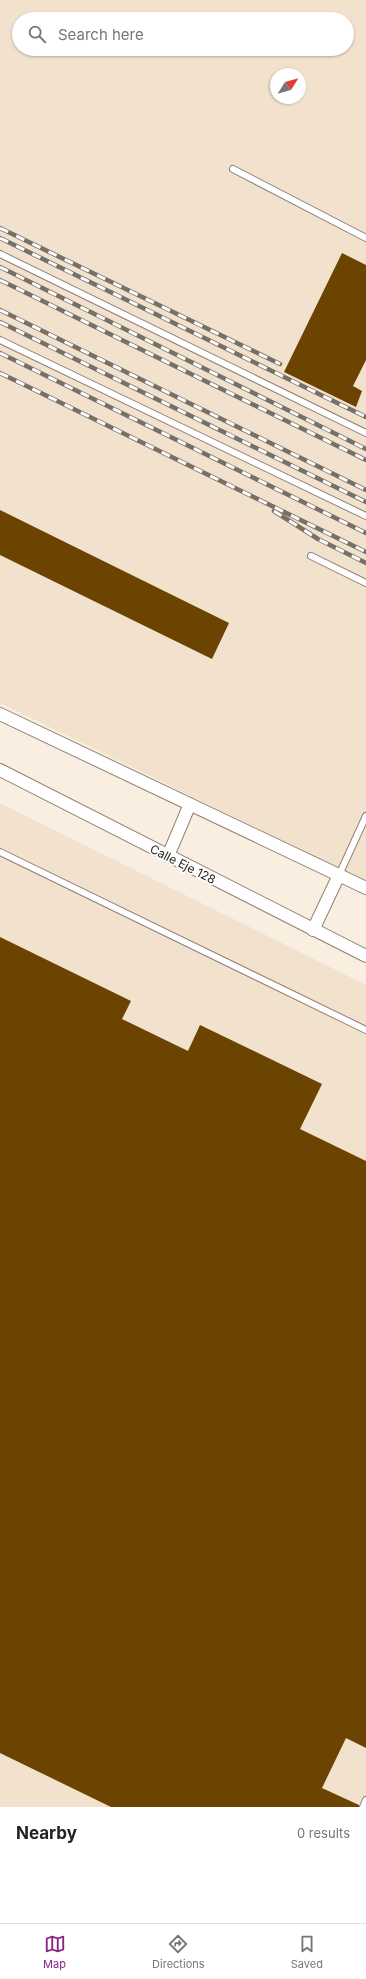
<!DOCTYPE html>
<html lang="en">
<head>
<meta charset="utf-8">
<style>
	body { margin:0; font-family:Inter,sans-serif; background:#f6f6f6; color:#222 }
	.compass { position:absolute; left:270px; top:68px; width:36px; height:36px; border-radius:50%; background:#fff; box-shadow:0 1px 3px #0004; rotate:53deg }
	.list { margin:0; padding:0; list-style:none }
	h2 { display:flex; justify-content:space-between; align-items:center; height:52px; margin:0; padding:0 16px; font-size:17px }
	h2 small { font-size:13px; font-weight:400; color:#767676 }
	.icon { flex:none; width:22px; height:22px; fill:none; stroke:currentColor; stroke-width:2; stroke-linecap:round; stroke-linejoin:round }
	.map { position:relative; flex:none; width:366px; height:1807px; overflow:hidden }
	.search { position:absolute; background:#fff; box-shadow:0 1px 3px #0004; left:12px; right:12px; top:12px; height:44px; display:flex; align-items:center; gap:10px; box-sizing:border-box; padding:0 14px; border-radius:22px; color:#767676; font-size:15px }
	.sheet { height:116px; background:#fff }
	nav { display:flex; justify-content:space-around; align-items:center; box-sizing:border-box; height:56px; border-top:1px solid #e0e0e0; background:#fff; font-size:11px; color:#767676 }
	nav a { display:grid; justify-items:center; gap:2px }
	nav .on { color:#892187 }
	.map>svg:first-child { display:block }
	.built { fill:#f2e1cd; fill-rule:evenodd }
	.building { fill:#6b4401 }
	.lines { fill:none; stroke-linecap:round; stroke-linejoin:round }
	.service-casing { stroke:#8d8376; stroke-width:8 }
	.minor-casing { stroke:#8d8376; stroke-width:14 }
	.service { stroke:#fff; stroke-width:6 }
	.minor { stroke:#fff; stroke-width:12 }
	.rail-casing { stroke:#777067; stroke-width:4.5 }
	.rail { stroke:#fdfdfd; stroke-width:3; stroke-dasharray:9; stroke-linecap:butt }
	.labels { text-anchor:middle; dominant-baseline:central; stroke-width:4; stroke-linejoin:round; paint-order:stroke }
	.street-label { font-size:12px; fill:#201c17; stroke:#fdfdfd }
</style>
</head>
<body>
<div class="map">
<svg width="366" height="1807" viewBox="0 0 366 1807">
	<rect width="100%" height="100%" fill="#faeee0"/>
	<path class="built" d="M0,0H366V881L0,703ZM19,19H347V49H19ZM276,74H300V98H276Z
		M0,803L366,985V1807H0Z"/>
	<path class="building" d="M342,253L366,265V360L353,386L362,391L356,407L284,372Z
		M0,510L229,623L212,659L0,555Z
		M0,937L131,1001L122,1019L188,1051L200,1025L322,1084L300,1129L366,1161V1748L346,1738L322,1788L359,1805V1807H111L0,1753Z"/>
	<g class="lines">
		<defs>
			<path id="service" d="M233,169L366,238
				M0,254L366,433
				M0,340L366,516
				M311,556L366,583
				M0,852L366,1030
				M339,875L366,816
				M363,1807L366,1800"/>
			<path id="minor" d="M0,714L366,888
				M0,770L366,956
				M168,856L190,804
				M313,930L339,875"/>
		</defs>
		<use href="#service" class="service-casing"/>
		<use href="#minor" class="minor-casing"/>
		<use href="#service" class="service"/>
		<use href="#minor" class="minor"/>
		<defs>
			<path id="rail" d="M0,228L280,364
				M0,238L366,417
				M0,267L366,449
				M0,280L366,460
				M0,310L366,490
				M0,322L366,502
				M0,353L366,533
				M0,373L366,552
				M274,511L318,539L366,563"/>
		</defs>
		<use href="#rail" class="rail-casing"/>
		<use href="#rail" class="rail"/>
	</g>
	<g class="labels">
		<g class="street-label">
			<text transform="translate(183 864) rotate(27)">Calle Eje 128</text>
		</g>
	</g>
</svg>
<svg class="compass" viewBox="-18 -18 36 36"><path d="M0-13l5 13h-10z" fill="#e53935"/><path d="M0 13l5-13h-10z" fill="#767676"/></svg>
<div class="search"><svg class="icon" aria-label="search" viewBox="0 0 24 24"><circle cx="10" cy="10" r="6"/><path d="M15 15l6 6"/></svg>Search here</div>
</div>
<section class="sheet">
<h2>Nearby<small>0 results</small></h2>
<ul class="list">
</ul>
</section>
<nav>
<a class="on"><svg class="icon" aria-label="map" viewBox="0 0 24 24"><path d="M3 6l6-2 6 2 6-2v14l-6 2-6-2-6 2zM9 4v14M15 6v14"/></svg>Map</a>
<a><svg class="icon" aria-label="directions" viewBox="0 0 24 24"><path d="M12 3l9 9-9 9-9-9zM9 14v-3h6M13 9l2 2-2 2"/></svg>Directions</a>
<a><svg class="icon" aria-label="saved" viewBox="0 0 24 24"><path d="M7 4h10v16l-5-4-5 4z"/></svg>Saved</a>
</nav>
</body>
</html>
